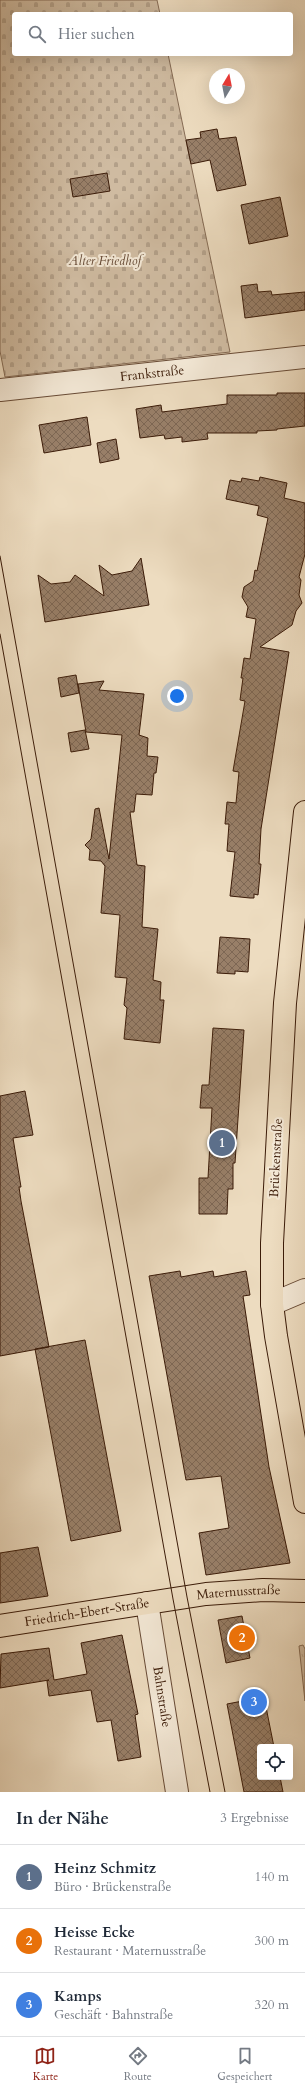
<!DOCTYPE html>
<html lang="de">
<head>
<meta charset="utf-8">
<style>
	body { margin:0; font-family:Cardo,serif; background:#f6f6f7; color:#1f2937 }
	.controls { position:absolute; right:12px; bottom:12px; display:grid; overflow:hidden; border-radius:4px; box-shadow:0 4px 16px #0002 }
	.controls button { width:36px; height:36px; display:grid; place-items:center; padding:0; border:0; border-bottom:1px solid #e0e1e3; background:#fff; color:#1f2937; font:20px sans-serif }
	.compass { position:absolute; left:209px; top:68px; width:36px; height:36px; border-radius:50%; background:#fff; box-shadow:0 4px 16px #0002; rotate:10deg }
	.you { position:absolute; left:177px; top:696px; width:14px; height:14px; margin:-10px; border:3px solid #fff; border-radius:50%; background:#1a73e8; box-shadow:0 0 0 6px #1a73e833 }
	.badge { display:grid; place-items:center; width:26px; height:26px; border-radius:50%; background:#8f2418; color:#fff; font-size:13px; font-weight:700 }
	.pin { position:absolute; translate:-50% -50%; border:2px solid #fff; box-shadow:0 1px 4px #0006 }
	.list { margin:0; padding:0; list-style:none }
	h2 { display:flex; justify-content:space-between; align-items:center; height:52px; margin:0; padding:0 16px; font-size:17px }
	h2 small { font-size:13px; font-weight:400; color:#747a83 }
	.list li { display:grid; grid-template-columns:26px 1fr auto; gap:12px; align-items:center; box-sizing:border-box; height:64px; padding:0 16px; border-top:1px solid #e0e1e3 }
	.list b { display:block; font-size:15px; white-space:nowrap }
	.list p { margin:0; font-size:13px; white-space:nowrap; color:#747a83 }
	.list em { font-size:13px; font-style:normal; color:#747a83 }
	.icon { flex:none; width:22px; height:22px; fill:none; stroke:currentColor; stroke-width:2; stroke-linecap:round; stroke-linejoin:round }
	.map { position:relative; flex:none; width:305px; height:1792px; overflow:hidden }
	.search { position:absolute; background:#fff; box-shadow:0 4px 16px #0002; left:12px; right:12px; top:12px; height:44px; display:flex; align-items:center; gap:10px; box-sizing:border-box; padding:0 14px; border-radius:4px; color:#747a83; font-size:15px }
	.sheet { height:244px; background:#fff }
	nav { display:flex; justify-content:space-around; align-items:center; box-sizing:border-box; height:56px; border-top:1px solid #e0e1e3; background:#fff; font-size:11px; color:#747a83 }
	nav a { display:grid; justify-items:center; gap:2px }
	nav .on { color:#8f2418 }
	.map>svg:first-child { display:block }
	.grass { fill:url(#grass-tufts); stroke:#856b54 }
	.cemetery { fill:url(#cemetery-stones); stroke:#856b54 }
	.building { fill:url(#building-cross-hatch); stroke:#3b1b08 }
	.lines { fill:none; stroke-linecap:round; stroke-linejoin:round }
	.minor-casing { stroke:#684b36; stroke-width:24 }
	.major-casing { stroke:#3b1b08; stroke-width:24 }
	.minor { stroke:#f3e8d6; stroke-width:22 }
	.major { stroke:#eddcc0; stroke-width:22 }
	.tram { stroke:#3b1b08; stroke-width:1 }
	.labels { text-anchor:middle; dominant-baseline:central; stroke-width:4; stroke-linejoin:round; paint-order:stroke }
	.park-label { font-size:13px; font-style:italic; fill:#674b36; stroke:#f3e8d6 }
	.street-label { font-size:13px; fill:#3b1b08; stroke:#f3e8d6 }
</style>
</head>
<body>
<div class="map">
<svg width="305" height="1792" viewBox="0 0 305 1792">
	<defs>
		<pattern id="grass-tufts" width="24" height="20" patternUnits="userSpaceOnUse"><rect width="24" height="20" fill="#cfbba1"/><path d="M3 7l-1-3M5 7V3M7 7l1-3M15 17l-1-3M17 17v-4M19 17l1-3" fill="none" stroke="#b3a089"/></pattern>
		<pattern id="cemetery-stones" width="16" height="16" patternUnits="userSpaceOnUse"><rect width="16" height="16" fill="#cfbba1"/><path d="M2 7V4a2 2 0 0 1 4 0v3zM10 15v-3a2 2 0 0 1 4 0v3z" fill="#b3a089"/></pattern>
		<pattern id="building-cross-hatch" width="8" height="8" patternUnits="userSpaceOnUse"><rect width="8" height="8" fill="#987f68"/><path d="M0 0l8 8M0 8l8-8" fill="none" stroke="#7d6754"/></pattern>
	</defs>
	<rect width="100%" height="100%" fill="#eddcc0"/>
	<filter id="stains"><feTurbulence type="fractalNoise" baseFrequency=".005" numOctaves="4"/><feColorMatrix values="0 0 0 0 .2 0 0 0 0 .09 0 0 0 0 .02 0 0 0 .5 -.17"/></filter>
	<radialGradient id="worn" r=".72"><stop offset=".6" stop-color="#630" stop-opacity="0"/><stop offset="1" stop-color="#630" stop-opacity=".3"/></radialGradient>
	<path class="grass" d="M303,1645L305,1649V1701L299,1646Z"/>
	<path class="cemetery" d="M0,0H157L160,14H14V54H168L230,352L5,377L0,351Z"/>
	<path class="building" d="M217,129L219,139L236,137L246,185L217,191L210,160L191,164L186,140L201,138L200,132Z
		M107,173L110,191L73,197L70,179Z
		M280,197L288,236L249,244L241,205Z
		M257,284L258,292L271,291L272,295L305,292V310L245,318L241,286Z
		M277,393H305V426L277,429V430L257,431V433H207L208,439L182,442V437L165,439L164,435L140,438L136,409L161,405L162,412L227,404V395H277Z
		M87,417L91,445L44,453L39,425Z
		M116,439L119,459L100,463L97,443Z
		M260,477L287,483L284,498L305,503V554L299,577L301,580L299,595L302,603L296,611L292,625L260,647L289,652L261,829L259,864H261L258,895L254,894V898H250L230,896L235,852L227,851L229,824H225L227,802L236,803L239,772L233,771L245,701L240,700L243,678H241L244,658L250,659L256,619L246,617L248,607L242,597L244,587L253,581L255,570L257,571L268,518L257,515L259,506L226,499L230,480L241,482L242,478L259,481Z
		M141,558L149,605L45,622L38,575L51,584L70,582L75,575L104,596L99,565L112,575L132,571Z
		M76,675L79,693L61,697L58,678Z
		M104,681L99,690L144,694L139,735L148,738L147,756L158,757L156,773H154L152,795L136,794L134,812H130L137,865L145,866L142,927L158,929L153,980L161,982L160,1000H164L160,1043L124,1039L127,1008L124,1005L127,978L115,977L120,915L101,913L105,866L101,861L89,860L90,850L85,845L91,839L95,809L99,808L109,859L122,735L86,732L78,684Z
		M85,730L89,749L71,752L68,733Z
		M220,937L250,939L248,972L235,971V974L217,973Z
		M213,1028L244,1030L235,1163H233V1189H228L227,1214H199V1178H208L212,1108H200L202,1085H209Z
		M25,1091L33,1135L13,1138L21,1187H19L21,1201L49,1347L0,1356V1096Z
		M180,1271L181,1277L213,1271L214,1277L246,1271L250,1295L243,1296L269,1467L290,1563L206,1575L199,1533L229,1528L221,1476L186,1480L149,1276Z
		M85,1340L121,1531L71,1541L35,1349Z
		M38,1547L48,1596L0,1603V1553Z
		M242,1616L250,1658L226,1663L218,1620Z
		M122,1635L138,1714L135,1715L141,1757L118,1761L111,1720L97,1722L91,1690L49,1696L47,1681L49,1680L0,1688L1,1654L49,1648L54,1680L87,1674L81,1643Z
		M264,1697L274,1747H260V1777H280L283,1792H244L227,1704Z"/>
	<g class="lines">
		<defs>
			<g id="minor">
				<path id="s1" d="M0,390L305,357"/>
				<path d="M272,1304L305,1290"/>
				<path id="s2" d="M147,1603L177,1792"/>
			</g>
			<g id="major">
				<path d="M305,812L285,1003L272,1243V1304L276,1336L305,1502"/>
				<path id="s3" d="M0,1626L206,1594L263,1590L305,1591"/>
			</g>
		</defs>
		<use href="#minor" class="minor-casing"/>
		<use href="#major" class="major-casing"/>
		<use href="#minor" class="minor"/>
		<use href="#major" class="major"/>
		<path class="tram" d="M0,556L187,1597L225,1792
			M0,634L173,1599L210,1792"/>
	</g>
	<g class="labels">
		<g class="park-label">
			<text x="105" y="261">Alter Friedhof</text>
		</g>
		<g class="street-label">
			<text stroke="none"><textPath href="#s1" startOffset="153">Frankstraße</textPath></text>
			<text transform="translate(276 1158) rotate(-87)">Brückenstraße</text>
			<text stroke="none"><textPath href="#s3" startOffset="241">Maternusstraße</textPath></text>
			<text stroke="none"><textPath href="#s3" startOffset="88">Friedrich-Ebert-Straße</textPath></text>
			<text stroke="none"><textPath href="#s2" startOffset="95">Bahnstraße</textPath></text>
		</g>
	</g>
	<rect width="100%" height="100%" filter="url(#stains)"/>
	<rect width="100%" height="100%" fill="url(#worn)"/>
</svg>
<div class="controls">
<button><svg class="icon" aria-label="locate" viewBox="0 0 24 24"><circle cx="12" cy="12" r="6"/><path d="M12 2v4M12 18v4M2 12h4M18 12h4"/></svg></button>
</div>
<svg class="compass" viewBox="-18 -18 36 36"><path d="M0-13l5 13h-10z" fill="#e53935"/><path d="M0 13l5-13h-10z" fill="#747a83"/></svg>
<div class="you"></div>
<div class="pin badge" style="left:222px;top:1143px;background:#5c6f8a">1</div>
<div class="pin badge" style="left:242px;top:1638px;background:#e8710a">2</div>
<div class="pin badge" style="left:254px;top:1702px;background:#3f7fe0">3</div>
<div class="search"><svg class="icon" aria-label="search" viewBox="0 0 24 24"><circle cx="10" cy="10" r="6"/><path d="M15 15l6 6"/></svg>Hier suchen</div>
</div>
<section class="sheet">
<h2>In der Nähe<small>3 Ergebnisse</small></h2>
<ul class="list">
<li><span class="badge" style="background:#5c6f8a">1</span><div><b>Heinz Schmitz</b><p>Büro · Brückenstraße</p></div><em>140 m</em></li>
<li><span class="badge" style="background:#e8710a">2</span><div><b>Heisse Ecke</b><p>Restaurant · Maternusstraße</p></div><em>300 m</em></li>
<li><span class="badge" style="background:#3f7fe0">3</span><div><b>Kamps</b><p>Geschäft · Bahnstraße</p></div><em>320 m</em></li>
</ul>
</section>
<nav>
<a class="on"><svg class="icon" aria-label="map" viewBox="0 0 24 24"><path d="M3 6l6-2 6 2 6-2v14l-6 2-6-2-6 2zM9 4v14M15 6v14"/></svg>Karte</a>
<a><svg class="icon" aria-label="directions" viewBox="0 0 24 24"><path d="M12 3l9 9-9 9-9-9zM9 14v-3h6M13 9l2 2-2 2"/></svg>Route</a>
<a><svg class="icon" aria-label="saved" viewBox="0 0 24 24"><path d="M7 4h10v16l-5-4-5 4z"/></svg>Gespeichert</a>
</nav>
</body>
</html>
